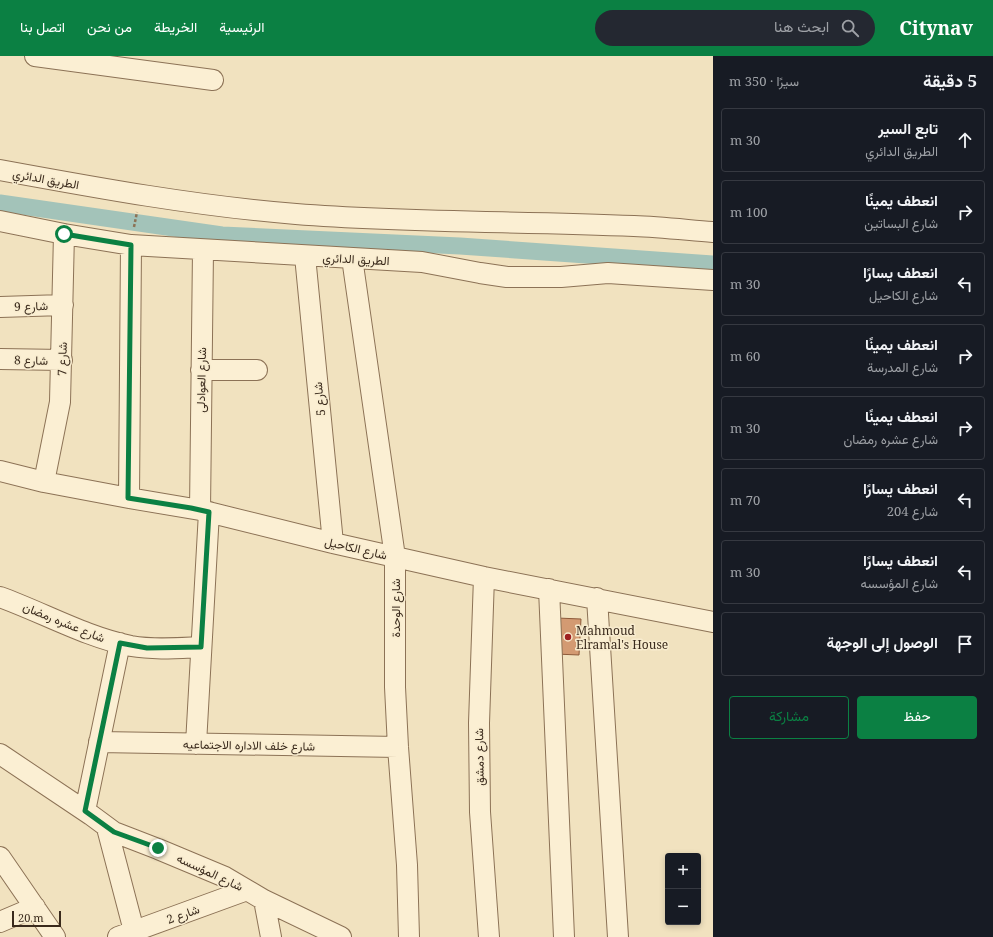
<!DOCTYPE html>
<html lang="ar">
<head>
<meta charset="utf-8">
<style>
	body { margin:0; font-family:"Noto Serif",Vazirmatn,serif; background:#242831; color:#f1f3f6; direction:rtl }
	.controls { position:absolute; right:12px; bottom:12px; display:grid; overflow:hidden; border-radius:4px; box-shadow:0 2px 6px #0003 }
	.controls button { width:36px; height:36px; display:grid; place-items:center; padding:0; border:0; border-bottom:1px solid #363941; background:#171b24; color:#f1f3f6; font:20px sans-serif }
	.scale { position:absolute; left:12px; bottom:10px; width:49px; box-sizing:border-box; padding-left:4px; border:2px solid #3a2a1c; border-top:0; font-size:11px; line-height:14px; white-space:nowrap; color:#3a2a1c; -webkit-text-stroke:3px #f8eccf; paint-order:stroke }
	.stop { position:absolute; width:12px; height:12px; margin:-9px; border:3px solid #0b8043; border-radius:50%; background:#fff }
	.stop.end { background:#0b8043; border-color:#fff; box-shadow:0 1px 4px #0008 }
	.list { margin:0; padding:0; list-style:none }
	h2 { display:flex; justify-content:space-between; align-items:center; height:52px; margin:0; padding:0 16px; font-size:17px }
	h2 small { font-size:13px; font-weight:400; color:#9ea1a6 }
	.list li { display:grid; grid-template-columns:26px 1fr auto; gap:12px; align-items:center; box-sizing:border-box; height:64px; margin:0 8px 8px; padding:0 8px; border:1px solid #363941; border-radius:4px }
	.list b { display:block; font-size:15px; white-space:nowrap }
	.list p { margin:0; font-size:13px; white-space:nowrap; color:#9ea1a6 }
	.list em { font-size:13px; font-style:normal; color:#9ea1a6 }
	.actions { display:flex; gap:8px; padding:12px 16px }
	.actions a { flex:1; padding:9px 0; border:1px solid #0b8043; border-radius:4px; text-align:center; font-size:14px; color:#0b8043 }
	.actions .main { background:#0b8043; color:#fff }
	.icon { flex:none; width:22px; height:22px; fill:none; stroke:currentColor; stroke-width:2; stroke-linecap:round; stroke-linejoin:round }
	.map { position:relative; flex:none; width:713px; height:881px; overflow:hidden; direction:ltr }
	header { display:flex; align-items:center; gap:24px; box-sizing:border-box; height:56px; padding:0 20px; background:#0b8043; color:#fff }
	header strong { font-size:19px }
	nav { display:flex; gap:22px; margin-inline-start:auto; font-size:14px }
	.search { width:280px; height:36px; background:#242831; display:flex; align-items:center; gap:10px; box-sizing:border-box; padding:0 14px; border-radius:22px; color:#9ea1a6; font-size:15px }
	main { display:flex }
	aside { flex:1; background:#171b24 }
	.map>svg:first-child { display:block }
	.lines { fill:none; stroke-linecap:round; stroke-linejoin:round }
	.canal { stroke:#a3c3b9; stroke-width:17 }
	.building { fill:#d39a72; stroke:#8d5a3a }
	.minor-casing { stroke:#8c7256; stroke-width:22 }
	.path { stroke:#8c7256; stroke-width:2.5; stroke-dasharray:3 2; stroke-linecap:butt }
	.minor { stroke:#fbefd3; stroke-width:20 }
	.route { stroke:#0b8043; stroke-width:5 }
	.poi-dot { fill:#9f2122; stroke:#f8eccf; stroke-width:1.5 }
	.labels { text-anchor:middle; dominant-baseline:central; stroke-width:3; stroke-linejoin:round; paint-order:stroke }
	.street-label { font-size:12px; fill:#3a2a1c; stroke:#f8eccf }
	.poi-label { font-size:12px; fill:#3a2a1c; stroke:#f8eccf; text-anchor:start }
</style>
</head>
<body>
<header>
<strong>Citynav</strong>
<div class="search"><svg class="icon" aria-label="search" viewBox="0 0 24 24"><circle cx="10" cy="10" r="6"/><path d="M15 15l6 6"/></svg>ابحث هنا</div>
<nav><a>الرئيسية</a><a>الخريطة</a><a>من نحن</a><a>اتصل بنا</a></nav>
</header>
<main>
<aside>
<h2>5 دقيقة<small>سيرًا · 350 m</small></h2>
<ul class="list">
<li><svg class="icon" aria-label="ahead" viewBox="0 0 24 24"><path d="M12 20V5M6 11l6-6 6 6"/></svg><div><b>تابع السير</b><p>الطريق الدائري</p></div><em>30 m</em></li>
<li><svg class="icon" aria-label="right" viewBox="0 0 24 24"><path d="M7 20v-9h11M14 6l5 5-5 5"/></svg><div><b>انعطف يمينًا</b><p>شارع البساتين</p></div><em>100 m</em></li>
<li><svg class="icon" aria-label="left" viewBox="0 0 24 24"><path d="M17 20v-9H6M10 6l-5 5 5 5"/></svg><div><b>انعطف يسارًا</b><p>شارع الكاحيل</p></div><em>30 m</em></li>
<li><svg class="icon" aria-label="right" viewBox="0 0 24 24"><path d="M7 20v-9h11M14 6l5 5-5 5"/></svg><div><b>انعطف يمينًا</b><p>شارع المدرسة</p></div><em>60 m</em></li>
<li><svg class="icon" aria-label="right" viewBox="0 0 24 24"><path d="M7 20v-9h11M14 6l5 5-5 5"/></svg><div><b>انعطف يمينًا</b><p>شارع عشره رمضان</p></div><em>30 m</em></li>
<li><svg class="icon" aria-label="left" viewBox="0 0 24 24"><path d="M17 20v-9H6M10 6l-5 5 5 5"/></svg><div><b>انعطف يسارًا</b><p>شارع 204</p></div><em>70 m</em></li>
<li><svg class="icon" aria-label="left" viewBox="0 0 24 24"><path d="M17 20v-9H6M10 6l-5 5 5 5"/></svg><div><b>انعطف يسارًا</b><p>شارع المؤسسه</p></div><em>30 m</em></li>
<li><svg class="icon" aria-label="arrive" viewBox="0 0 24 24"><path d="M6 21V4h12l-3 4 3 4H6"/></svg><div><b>الوصول إلى الوجهة</b></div></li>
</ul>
<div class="actions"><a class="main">حفظ</a><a>مشاركة</a></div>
</aside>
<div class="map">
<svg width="713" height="881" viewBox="0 0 713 881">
	<rect width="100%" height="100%" fill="#f1e2bf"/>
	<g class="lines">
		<path class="canal" d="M0,147L222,179L460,190L713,208"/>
	</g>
	<path class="building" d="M557,562L581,563L579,599L555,598Z"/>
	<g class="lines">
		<defs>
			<path id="minor" d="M35,0L213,24
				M0,114C98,132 196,150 296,158C408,167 521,165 634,170C660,171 687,174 713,176
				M0,165L64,178L131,189L422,206L480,217L507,221H561L608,217L713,224
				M305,200L333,487
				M352,202L395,501V631L398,691L407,809L409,881
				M0,251L63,249
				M0,303L62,304
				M201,314H257
				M0,415L44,426L129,442L200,454L333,487L484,521L713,566
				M44,426L60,346L64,178
				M129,442L131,189
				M200,454L203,194
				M484,521L479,667L480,756L489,881
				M549,533L564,881
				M0,541C44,557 86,581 131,590C154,594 178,592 201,591
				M597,542L618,881
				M99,686L398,691
				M196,688L209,456
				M0,698L91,759L114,776L158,793L225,821L264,844L341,881
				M85,755L120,587
				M107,772L134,875
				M0,801L55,881
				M264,844L271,881
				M0,866L35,851
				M118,881L247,834"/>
		</defs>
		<use href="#minor" class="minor-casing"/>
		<path class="path" d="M134,171L137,156"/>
		<use href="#minor" class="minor"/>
	</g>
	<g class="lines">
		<path class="route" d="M64,178L131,189L128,442L191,452L209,456L201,591L147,592L120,587L85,755L114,776L158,792"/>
	</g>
	<circle class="poi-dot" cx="568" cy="581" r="4"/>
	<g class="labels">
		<g class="street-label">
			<text transform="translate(46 123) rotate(10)">الطريق الدائري</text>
			<text transform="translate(356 203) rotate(3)">الطريق الدائري</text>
			<text transform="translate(31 250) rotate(-2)">شارع 9</text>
			<text transform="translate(62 303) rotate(-89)">شارع 7</text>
			<text transform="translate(31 304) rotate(1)">شارع 8</text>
			<text transform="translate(201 324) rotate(-89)">شارع العوادلى</text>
			<text transform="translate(319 343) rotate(-96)">شارع 5</text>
			<text transform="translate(356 492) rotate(13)">شارع الكاحيل</text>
			<text transform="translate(395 552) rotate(-90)">شارع الوحدة</text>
			<text transform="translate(64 566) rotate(22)">شارع عشره رمضان</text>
			<text transform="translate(249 689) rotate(1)">شارع خلف الاداره الاجتماعيه</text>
			<text transform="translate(479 701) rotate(-91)">شارع دمشق</text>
			<text transform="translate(210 816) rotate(25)">شارع المؤسسه</text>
			<text transform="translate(183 858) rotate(-20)">شارع 2</text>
		</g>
		<g class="poi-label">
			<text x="576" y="574">Mahmoud<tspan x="576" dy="14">Elramal's House</tspan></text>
		</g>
	</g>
</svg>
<div class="controls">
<button>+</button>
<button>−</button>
</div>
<div class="scale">20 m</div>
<div class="stop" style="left:64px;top:178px"></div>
<div class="stop end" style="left:158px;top:792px"></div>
</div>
</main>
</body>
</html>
